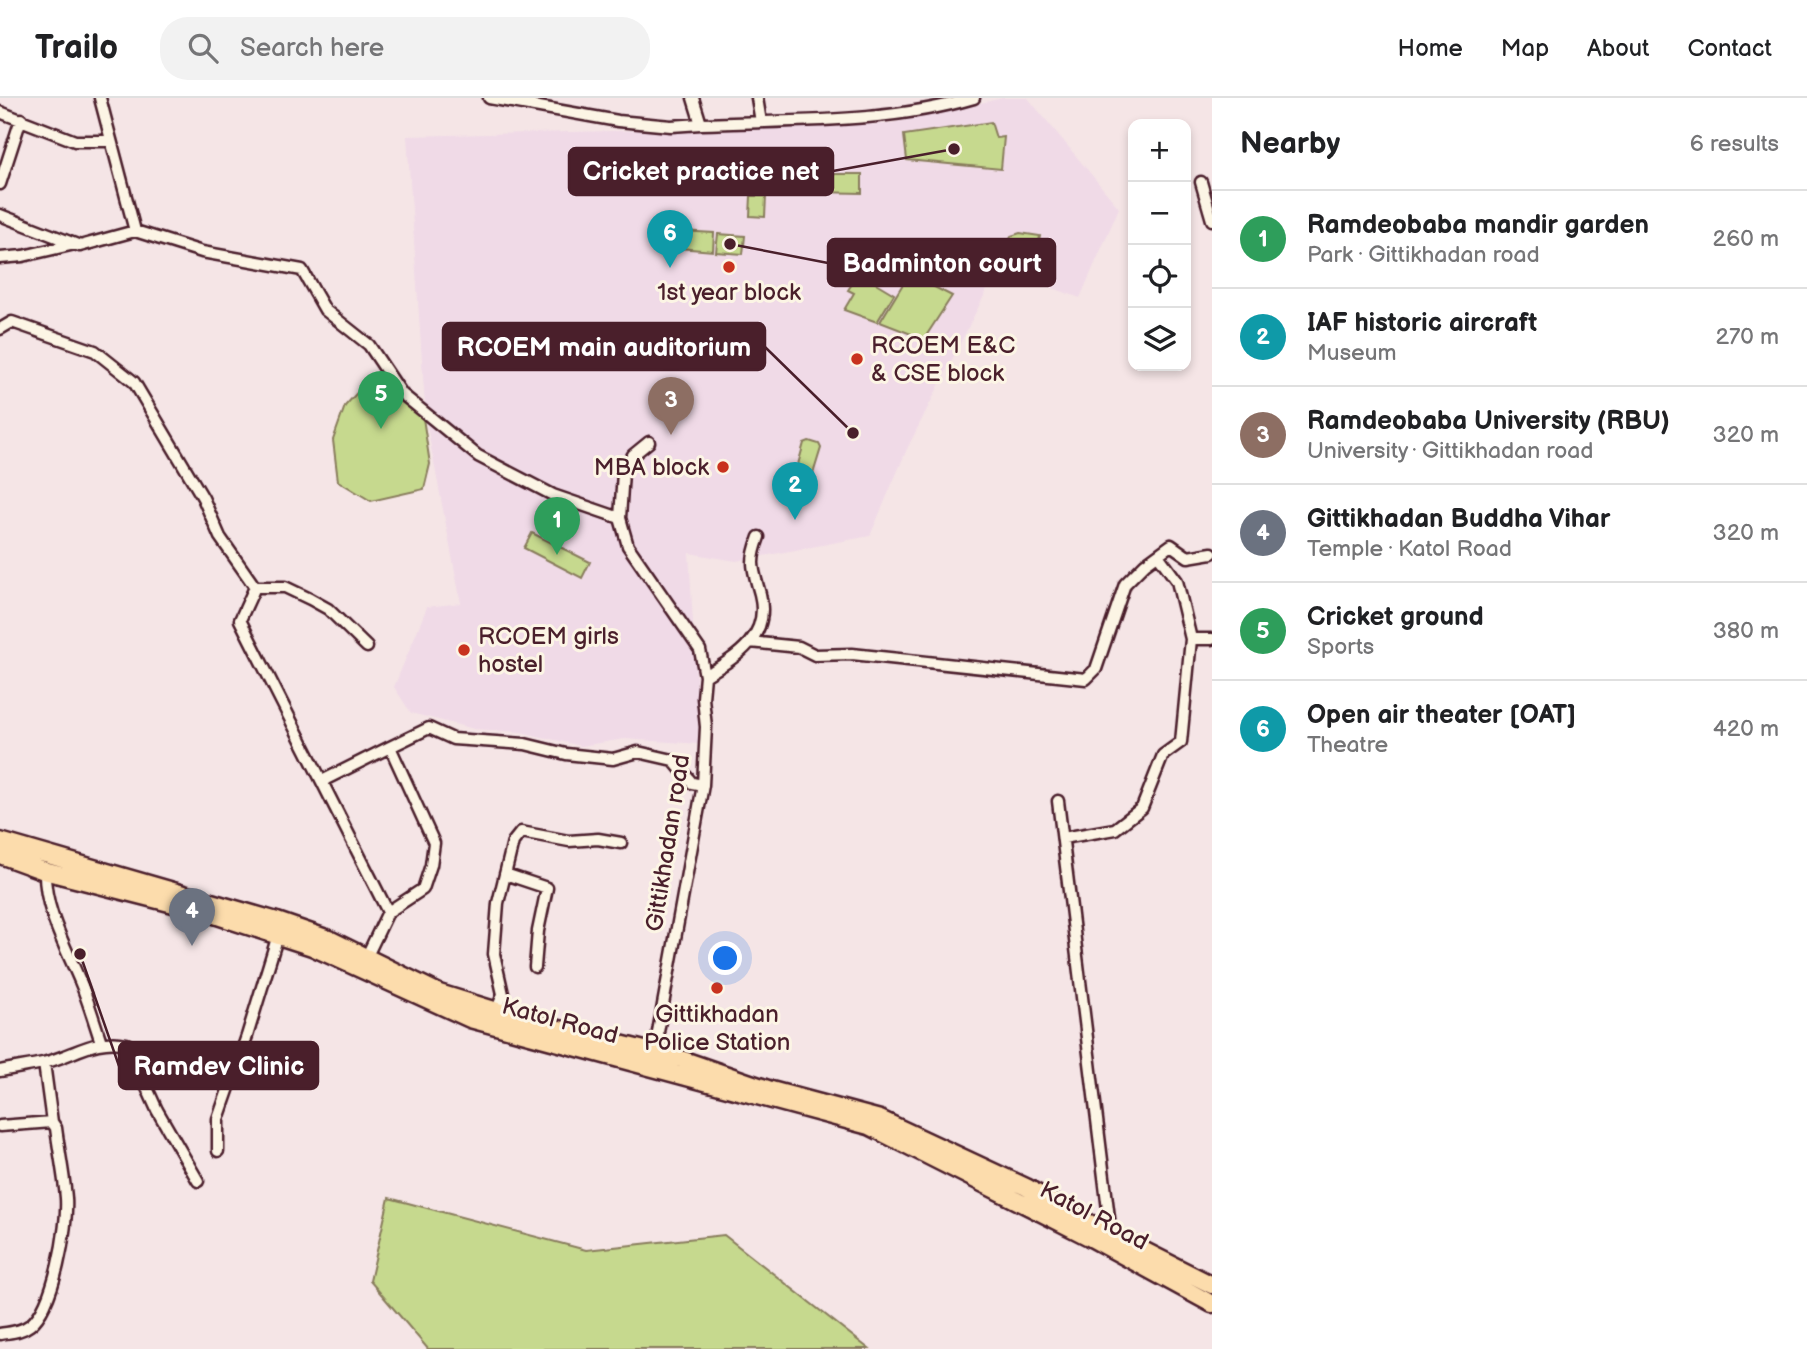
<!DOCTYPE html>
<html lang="en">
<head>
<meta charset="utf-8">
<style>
	body { margin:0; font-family:"Balsamiq Sans",sans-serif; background:#f2f2f2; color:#202124 }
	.controls { position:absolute; right:21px; top:21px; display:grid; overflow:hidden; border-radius:14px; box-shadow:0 4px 10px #0003 }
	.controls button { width:63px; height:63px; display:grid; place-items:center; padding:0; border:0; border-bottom:2px solid #e0e0e0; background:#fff; color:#202124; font:35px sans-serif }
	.you { position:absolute; left:726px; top:861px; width:24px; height:24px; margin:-18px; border:5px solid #fff; border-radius:50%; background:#1a73e8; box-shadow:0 0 0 10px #1a73e833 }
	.badge { display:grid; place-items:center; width:46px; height:46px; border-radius:50%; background:#c8321e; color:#fff; font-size:23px; font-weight:700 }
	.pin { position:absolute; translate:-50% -58px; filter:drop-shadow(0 2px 4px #0008) }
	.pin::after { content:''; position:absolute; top:37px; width:24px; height:21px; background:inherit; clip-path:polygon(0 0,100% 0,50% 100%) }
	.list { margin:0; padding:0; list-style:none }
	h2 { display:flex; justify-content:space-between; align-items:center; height:91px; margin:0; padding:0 28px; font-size:30px }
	h2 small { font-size:23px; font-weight:400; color:#757577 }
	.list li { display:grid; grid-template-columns:46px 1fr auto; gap:21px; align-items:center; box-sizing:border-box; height:98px; padding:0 28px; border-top:2px solid #e0e0e0 }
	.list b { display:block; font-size:26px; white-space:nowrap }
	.list p { margin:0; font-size:23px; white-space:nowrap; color:#757577 }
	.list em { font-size:23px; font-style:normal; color:#757577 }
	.icon { flex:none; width:38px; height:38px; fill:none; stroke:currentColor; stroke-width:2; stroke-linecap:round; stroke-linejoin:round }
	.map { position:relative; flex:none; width:1212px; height:1251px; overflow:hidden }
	header { display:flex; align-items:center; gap:42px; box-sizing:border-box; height:98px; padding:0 35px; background:#fff; border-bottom:2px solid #e0e0e0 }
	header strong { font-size:33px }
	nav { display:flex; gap:38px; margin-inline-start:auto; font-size:24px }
	.search { width:490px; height:63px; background:#f2f2f2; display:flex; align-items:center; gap:18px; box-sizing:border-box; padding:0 24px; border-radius:28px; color:#757577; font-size:26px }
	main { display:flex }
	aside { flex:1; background:#fff }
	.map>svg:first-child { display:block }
	.built { fill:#f0dae7 }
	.green { fill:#c6d98e; stroke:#887c5c; stroke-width:2 }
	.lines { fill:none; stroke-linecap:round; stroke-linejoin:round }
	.street-casing { stroke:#4a1f2b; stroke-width:15 }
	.primary-casing { stroke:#4a1f2b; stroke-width:21 }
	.street { stroke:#fcf5e5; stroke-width:10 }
	.primary { stroke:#fcdcac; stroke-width:16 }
	.poi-dot { fill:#c8321e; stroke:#fcf5e5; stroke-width:2.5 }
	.labels { text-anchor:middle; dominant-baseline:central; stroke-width:6; stroke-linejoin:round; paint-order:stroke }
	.poi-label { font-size:24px; fill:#4a1f2b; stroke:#fcf5e5 }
	.street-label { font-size:24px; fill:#4a1f2b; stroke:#fcf5e5 }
	.leader { fill:none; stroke:#4a1f2b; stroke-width:2.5 }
	.callout-dot { fill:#4a1f2b; stroke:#fcf5e5; stroke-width:2.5 }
	.callout { fill:#4a1f2b; stroke:#4a1f2b; stroke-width:2.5 }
	.callout-label { font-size:26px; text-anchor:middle; font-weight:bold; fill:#fff }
</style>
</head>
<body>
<header>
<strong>Trailo</strong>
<div class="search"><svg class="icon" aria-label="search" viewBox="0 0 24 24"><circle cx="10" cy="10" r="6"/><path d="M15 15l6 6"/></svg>Search here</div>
<nav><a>Home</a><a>Map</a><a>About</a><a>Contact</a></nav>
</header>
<main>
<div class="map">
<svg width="1212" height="1251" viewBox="0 0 1212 1251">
	<rect width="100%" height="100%" fill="#f5e5e6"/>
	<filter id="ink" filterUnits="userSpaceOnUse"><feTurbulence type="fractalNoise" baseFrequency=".0143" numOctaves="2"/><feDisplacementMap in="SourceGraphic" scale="14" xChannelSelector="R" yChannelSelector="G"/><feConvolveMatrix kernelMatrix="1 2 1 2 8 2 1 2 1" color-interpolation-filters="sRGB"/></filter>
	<g filter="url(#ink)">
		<path class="built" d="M1003,0H1028L1119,110L1080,200L998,170L907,351L870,438L736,463L689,455L700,646L624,641L581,648L521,634L474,631L411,615L394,589L427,509L461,505L426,323L407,38L887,26Z"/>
		<path class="green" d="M991,24L996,40L1004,39L1001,71L907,62L904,37Z
			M816,76H862V95L816,94Z
			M751,98H766L765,119L750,118Z
			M680,133L714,135L713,153L679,150Z
			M1020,135L1040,138L1035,165L1014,161L1015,155L1008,150L1011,138Z
			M718,136L745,138L743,156L716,154Z
			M859,175L894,196L877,224L844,212L854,195L848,192Z
			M909,176L952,198L924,241L880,224Z
			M374,276L423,320L430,366L424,391L371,403L338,383L333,342L345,308Z
			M809,343L819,346L821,350L813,376L803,377L797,370L804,345Z
			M532,435L590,464L582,480L524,450Z
			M389,1100L586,1152L724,1137L869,1251H428L370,1183Z"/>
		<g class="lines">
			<defs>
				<path id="street" d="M100,0L135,133
					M489,0L618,23L671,28L701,26
					M693,0L701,26C792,22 885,26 974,0
					M757,0L761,24
					M0,14L75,43H111
					M1201,84L1212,122
					M0,86L21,21
					M0,117L80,148L135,133L202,154L302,172L325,212L369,247L402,296L478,358L553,397L620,420
					M0,160L23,158L75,146
					M0,231L12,224L95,253L134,284L203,400L220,439L255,489
					M649,344L633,357L623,374L620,420L628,448L700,552L705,578L703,600L706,629L703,687L658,934L664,960
					M1191,541H1212
					M750,544L799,549L815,557L852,556L1086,581L1096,571L1125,486L1145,466L1171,447L1188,459L1212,455
					M705,578C736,559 771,539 760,496C753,470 749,466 759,439
					M390,649L429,630L453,641L525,646L566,656L613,661L638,654L673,662L692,685L703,687
					M322,683L390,649L434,745L431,767L423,791L388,814
					M1058,703L1111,1136
					M1063,740L1115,731L1142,710L1163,657L1181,644L1191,541L1177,483L1158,457
					M45,770C43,811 67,851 82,888C89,906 95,926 101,944
					M505,776L547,790L538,833L535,869
					M364,864L388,814L240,522L255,489H285L310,501L328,511L367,549
					M497,912L503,896L494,856L498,805L513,744L521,734L569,743L598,741L621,745
					M129,952L172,954
					M0,973C14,970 29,968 43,965C73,958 95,939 127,946L157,1012L198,1083
					M0,1028L52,1024
					M218,1053V1021L247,938L278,837
					M0,1236C11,1234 21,1234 30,1227C54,1209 68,1129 66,1100C64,1077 59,1053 56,1030L52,1024L44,965"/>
				<path id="primary" d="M0,743L277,823L329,841L439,895L543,927L681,961L771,992L880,1021L1026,1089L1091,1126L1212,1187
					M0,757L44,773L205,814L312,849L470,921L869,1028L1089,1139L1212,1206"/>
			</defs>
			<use href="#street" class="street-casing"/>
			<use href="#primary" class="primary-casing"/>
			<use href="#street" class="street"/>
			<use href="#primary" class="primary"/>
		</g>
	</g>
	<g class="poi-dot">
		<circle cx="729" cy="169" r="7"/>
		<circle cx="857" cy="261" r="7"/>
		<circle cx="723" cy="369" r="7"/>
		<circle cx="464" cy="552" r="7"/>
		<circle cx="717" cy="890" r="7"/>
	</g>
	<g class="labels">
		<g class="poi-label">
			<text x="729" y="194">1st year block</text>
			<text x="871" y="247" text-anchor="start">RCOEM E&amp;C<tspan x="871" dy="28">&amp; CSE block</tspan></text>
			<text x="709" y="369" text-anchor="end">MBA block</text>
			<text x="478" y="538" text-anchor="start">RCOEM girls<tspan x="478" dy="28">hostel</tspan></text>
			<text x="717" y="916">Gittikhadan<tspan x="717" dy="28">Police Station</tspan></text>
		</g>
		<g class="street-label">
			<text transform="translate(668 745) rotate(-81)">Gittikhadan road</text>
			<text transform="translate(560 923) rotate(15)">Katol Road</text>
			<text transform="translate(1094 1118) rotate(28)">Katol Road</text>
		</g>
	</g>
	<path class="leader" d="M954 51L833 73M730 146L828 165M853 335L765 249M80 856L119 968"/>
	<g class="callout-dot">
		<circle cx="954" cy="51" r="7"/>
		<circle cx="730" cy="146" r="7"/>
		<circle cx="853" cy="335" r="7"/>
		<circle cx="80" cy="856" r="7"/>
	</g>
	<g class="callout">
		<rect x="569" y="50" width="264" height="47" rx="7"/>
		<rect x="828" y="141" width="227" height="47" rx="7"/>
		<rect x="443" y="225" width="322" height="47" rx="7"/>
		<rect x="119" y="944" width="199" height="47" rx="7"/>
	</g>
	<g class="callout-label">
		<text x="701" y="82">Cricket practice net</text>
		<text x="942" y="174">Badminton court</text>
		<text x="604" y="258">RCOEM main auditorium</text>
		<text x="219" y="977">Ramdev Clinic</text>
	</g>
</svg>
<div class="controls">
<button>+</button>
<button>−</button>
<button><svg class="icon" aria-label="locate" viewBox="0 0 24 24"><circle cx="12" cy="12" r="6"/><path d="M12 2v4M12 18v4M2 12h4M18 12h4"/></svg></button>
<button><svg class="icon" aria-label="layers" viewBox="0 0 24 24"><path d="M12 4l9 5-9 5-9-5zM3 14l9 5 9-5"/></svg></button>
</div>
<div class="you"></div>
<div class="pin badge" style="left:557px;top:457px;background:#2e9e5b">1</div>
<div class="pin badge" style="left:795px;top:422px;background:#0f9aa8">2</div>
<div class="pin badge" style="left:671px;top:337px;background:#8d6e63">3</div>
<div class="pin badge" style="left:192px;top:848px;background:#6b7280">4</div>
<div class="pin badge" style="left:381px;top:331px;background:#2e9e5b">5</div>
<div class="pin badge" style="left:670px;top:170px;background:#0f9aa8">6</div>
</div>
<aside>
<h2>Nearby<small>6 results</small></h2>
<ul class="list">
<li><span class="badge" style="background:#2e9e5b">1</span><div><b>Ramdeobaba mandir garden</b><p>Park · Gittikhadan road</p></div><em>260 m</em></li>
<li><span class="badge" style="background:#0f9aa8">2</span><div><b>IAF historic aircraft</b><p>Museum</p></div><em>270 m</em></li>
<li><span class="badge" style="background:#8d6e63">3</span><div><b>Ramdeobaba University (RBU)</b><p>University · Gittikhadan road</p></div><em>320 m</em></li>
<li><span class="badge" style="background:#6b7280">4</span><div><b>Gittikhadan Buddha Vihar</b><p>Temple · Katol Road</p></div><em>320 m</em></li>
<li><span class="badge" style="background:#2e9e5b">5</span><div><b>Cricket ground</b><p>Sports</p></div><em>380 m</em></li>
<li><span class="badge" style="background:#0f9aa8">6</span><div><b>Open air theater [OAT]</b><p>Theatre</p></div><em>420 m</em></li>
</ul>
</aside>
</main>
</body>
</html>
